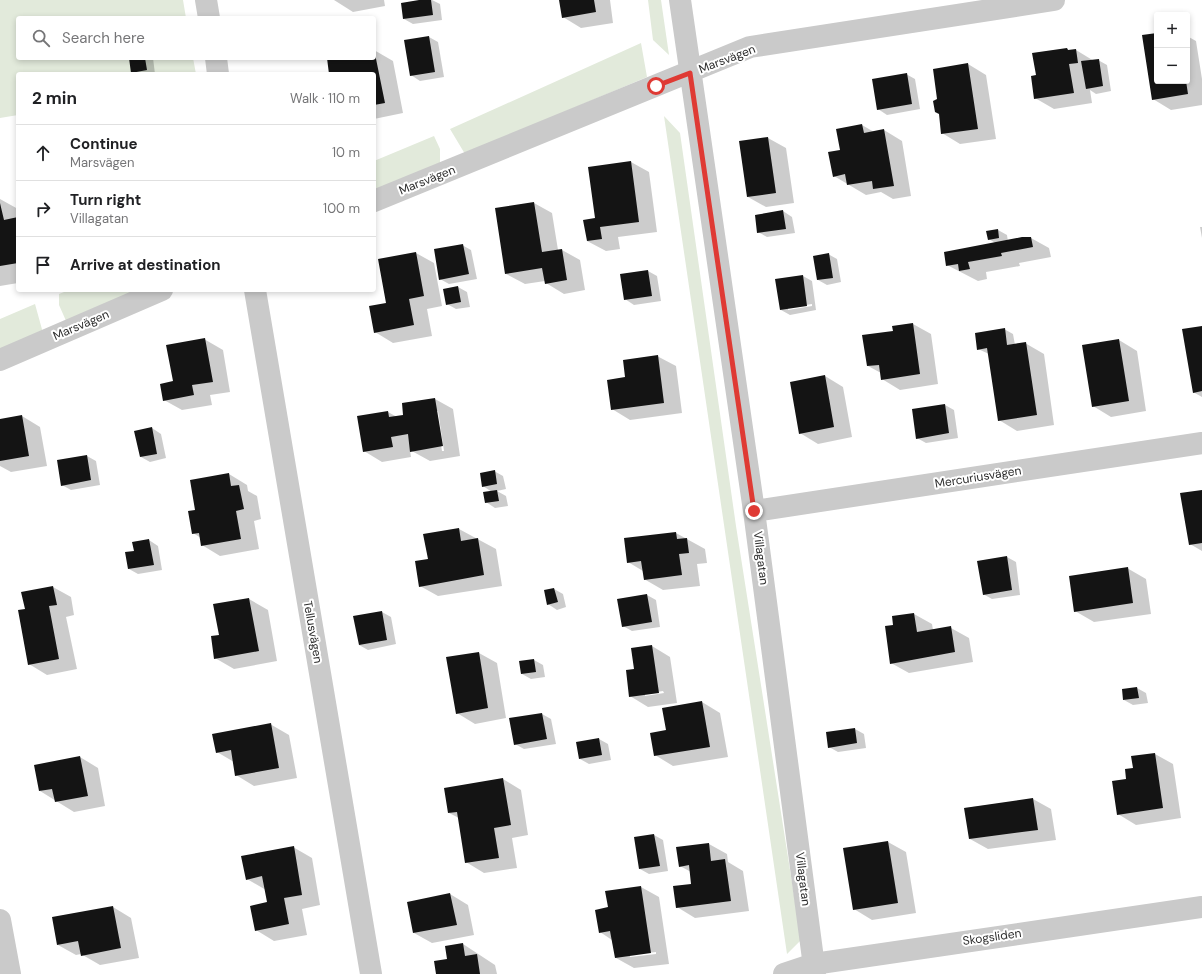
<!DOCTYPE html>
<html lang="en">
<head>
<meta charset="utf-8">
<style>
	body { margin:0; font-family:"DM Sans",sans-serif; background:#f6f6f6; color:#202124 }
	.controls { position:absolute; right:12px; top:12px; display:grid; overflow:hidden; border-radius:4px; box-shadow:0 2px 6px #0003 }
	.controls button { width:36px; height:36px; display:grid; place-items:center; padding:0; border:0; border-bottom:1px solid #e0e0e0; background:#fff; color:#202124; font:20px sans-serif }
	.stop { position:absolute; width:12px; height:12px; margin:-9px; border:3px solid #df3a34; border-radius:50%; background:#fff }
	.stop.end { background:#df3a34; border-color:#fff; box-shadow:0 1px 4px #0008 }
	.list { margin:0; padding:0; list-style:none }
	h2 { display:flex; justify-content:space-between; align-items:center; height:52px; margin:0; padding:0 16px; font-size:17px }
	h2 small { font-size:13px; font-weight:400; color:#757577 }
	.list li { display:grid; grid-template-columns:26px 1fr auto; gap:12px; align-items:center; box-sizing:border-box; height:56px; padding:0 16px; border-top:1px solid #e0e0e0 }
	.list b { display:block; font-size:15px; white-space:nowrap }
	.list p { margin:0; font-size:13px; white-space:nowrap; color:#757577 }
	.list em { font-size:13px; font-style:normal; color:#757577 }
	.icon { flex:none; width:22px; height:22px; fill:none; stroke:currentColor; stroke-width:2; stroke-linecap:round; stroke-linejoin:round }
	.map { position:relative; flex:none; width:1202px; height:974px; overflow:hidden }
	.search { position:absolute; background:#fff; box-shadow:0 2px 6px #0003; left:16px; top:16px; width:360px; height:44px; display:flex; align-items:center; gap:10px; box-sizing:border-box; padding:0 14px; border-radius:4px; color:#757577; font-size:15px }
	.panel { position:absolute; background:#fff; box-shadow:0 2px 6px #0003; left:16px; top:72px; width:360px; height:220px; border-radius:4px }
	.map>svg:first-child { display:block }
	.green { fill:#e2eadb }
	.shadow { fill:#0003; fill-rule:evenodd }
	.building { fill:#141414 }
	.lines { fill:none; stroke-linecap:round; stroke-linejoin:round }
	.minor { stroke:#cacaca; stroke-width:22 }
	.route { stroke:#df3a34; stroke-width:5 }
	.labels { text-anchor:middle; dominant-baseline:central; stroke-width:4; stroke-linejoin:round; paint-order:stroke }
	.street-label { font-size:12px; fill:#2d2d2d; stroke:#fff }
</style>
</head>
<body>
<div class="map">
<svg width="1202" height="974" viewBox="0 0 1202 974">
	<rect width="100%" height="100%" fill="#fff"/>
	<path class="green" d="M0,0H183L186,18H18V58H193L196,74H18V115L0,118Z
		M648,0H661L669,55L653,40Z
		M641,43L647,77L465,154L450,129Z
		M664,116L680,133L736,526L801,940L787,954Z
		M434,136L440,149V165L374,193V161Z
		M69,290H145L67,323L59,305V294Z
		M35,304L43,333L0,351V319Z"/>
	<path class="shadow" d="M334,0H384L385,6L353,12Z
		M426,0H432L440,4L442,20L413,24L404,19Z
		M560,0H610L613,23L581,28L563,17Z
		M1157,34V81H1187V36L1196,41L1202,79V105L1171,110L1153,99Z
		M429,37L438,42L444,77L420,81L411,75Z
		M1067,49L1070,51L1076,50L1094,61L1098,60L1107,65L1111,91L1096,94L1090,90L1092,103L1054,109L1035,98L1037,76Z
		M374,50L393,61L403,113L374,119V74H330L334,58H374Z
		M130,58H153L155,74H136L132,72Z
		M968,64L986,75L996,139L960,144L942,133L938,99Z
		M906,74L915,79L920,109L887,115L878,109Z
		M862,125L874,132L884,130L902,141L911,196L893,199L881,192L866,195L834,176L842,151Z
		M768,138L786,148L794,203L766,207L748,197Z
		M631,162L649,172L657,232L618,237L620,249L606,251L587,241L597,219Z
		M0,199L18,209V283L0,286Z
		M534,203L552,213L558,250H562L580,260L585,290L564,294L546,283L545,281L525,284L506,274Z
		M783,211L792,217L795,233L767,237L758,232L756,215Z
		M1200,227H1202V238Z
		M998,230L1007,235L1008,242L1031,238L1049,248L1051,257L1019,263L1020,266L986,272L987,279L978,281L947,265L997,244L989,239Z
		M462,245L471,250L477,279L449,284L440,279Z
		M416,253L434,263L442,306L427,309L432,336L393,343L375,332L387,304Z
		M828,254L837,259L841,282L827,285L818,280Z
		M648,271L657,276L661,301L634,305L625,299Z
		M803,276L812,281L816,310L790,315L781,310ZM812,304V306L788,310V308Z
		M458,287L467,292L470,307L456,309L447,304Z
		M913,324L931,334L938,384L900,390L882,379L881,373L868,366L894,331Z
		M1202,327V397L1193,392Z
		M1004,329L1013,334L1015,345L1025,343L1044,354L1054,425L1017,431L999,420L989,354L978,349Z
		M204,339L223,350L230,392L210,395L212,405L182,410L164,400L174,382Z
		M1119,340L1137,351L1146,411L1111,417L1093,406Z
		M657,356L676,366L682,413L630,420L612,409L627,378Z
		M825,376L843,387L852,437L818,444L800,433Z
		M435,399L453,409L460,456L430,461L410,450L411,457L382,462L364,451L358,417L388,412L397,417L404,416ZM436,411H438L444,451H442Z
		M945,405L954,410L958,438L926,443L917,438Z
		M22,416L40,427L47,466L11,472L0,466V420Z
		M152,428L161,434L166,458L150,462L141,457Z
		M87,456L96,461L100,485L71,490L62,485Z
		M494,471L503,476L506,489L497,491L506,496L508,506L495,508L486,502L492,492L483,486Z
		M229,474L247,485L248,491L257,496L261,519L254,521L259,549L220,556L202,545L201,538L193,533L196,511Z
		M1202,491V551L1190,544Z
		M459,529L496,549L502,586L438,596L420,586L429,560Z
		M676,533L705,549L707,563L697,564L700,586L663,590L644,579L643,571L628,562Z
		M149,540L158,546L162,570L138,574L129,569L135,551Z
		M1007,557L1016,562L1020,595L992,599L983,594Z
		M1127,568L1146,579L1151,614L1094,622L1075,611Z
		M53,587L71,597L74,615L66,617L77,669L47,675L29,664L26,610Z
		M554,589L563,594L566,607L557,610L548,604Z
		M647,595L656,600L660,627L632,631L623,626Z
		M249,599L268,610L277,661L234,669L215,658L220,636L214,605Z
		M382,612L391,617L396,644L368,650L359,645Z
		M914,614L932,624L933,630L951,628L969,638L973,662L909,673L891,663L894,626Z
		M652,646L670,657L677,703L648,707L630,696L635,670ZM663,691L664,693L645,696V694Z
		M479,653L497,663L506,718L475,724L457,713Z
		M534,660L543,665L545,677L531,679L522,674Z
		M1137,688L1146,693L1148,703L1133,705L1124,700Z
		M702,702L720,713L728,757L673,766L655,755L667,731Z
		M542,714L551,719L556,744L524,749L515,744L511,719Z
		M270,724L289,735L297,778L254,786L236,775L234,762L217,752Z
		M855,729L864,734L866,748L838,752L829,747Z
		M599,739L608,744L611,760L589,764L580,759Z
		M1155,754L1173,764L1181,818L1136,825L1118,814L1127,780L1134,769Z
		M80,757L98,768L105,806L74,812L40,791Z
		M503,779L521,790L528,835L512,838L517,868L484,873L466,862L459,818L449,813Z
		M1033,799L1051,809L1056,840L988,849L970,839L965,808Z
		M654,835L663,840L668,871L649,874L640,869Z
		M888,842L906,852L916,913L872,920L854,909Z
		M709,844L727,854L728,862L743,871L749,911L695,918L677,907L692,885L691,872L680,866Z
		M293,847L312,858L320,905L302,909L307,935L274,941L256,930L268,903L266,890L247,879Z
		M641,887L659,897L669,964L634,968L616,958L612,940L600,932ZM656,952V954L630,957V955Z
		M450,894L468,905L474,935L432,943L414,933Z
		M113,907L131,918L139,958L100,965L81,954L76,955L58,945Z
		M463,944L495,965L497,974H437Z"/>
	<path class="building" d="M419,0H431L433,15L403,19L401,3Z
		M559,0H594L596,12L562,18Z
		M1157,33V81H1186L1188,94L1152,100L1142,35Z
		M429,36L435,72L410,76L404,40Z
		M1067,48L1068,50L1076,49L1078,63L1069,64L1074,93L1034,99L1031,76L1036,75L1032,53Z
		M374,49L385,103L374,105V74H329L327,58H374Z
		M129,58H145L147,70L131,73Z
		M1099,59L1103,86L1086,89L1081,61Z
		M968,63L978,129L941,134L939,114L935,112L933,101L937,99L933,69Z
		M907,73L912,104L877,110L872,79Z
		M862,124L864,133L884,129L894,186L873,189L872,181L847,185L845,174L833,177L828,152L840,150L836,129Z
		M768,137L776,193L747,197L739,141Z
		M631,161L639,222L600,227L602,239L587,241L583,220L595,218L588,167Z
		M534,202L542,252L562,249L567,280L545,284L542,268L505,274L495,208Z
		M0,203L4,220L18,217V263L0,266Z
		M783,210L786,229L757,233L755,215Z
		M998,229L999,238L988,240L986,231Z
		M1022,237H1031L1033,247L1001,253L1002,256L968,262L970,269L959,271L958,264L946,266L944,252Z
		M463,244L469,274L439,280L434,249Z
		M416,252L424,296L409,299L414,325L374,333L369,306L386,303L378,259Z
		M829,253L833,278L817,280L813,256Z
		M648,270L652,296L624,300L620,274Z
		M803,275L807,306L780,310L775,279Z
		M458,286L461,302L446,305L443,289Z
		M913,323L920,374L881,380L879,365L867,366L862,335L893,331L892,326Z
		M1202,326V391L1193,393L1182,329Z
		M1005,328L1007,345L1026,342L1037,415L998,421L987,348L977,350L975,333Z
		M205,338L213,382L192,385L194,395L163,401L160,384L173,381L166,345Z
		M1119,339L1129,401L1092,407L1082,345Z
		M658,355L664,403L611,410L607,380L625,377L623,360Z
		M825,375L834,427L799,434L790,382Z
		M435,398L443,446L410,452L408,434L391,437L393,447L363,452L357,416L388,411L389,417L403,415L402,403Z
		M945,404L949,433L916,439L912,409Z
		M22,415L29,456L0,461V419Z
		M152,427L157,454L140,457L134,431Z
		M87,455L91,480L61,486L57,460Z
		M495,470L497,484L482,487L480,473Z
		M229,473L231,486L239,485L244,509L236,511L241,539L201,546L199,533L192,534L188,511L195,510L190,480Z
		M497,490L499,501L485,503L483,492Z
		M1202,490V543L1189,545L1180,493Z
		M459,528L461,541L478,538L484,575L419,587L415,561L428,559L423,534Z
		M676,532L677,539L687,538L689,553L679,554L682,575L644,580L641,561L627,563L624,538Z
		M149,539L154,565L128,569L125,552L134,551L132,542Z
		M1007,556L1012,590L983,595L977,561Z
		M1128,567L1133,603L1074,612L1069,576Z
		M53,586L57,605L49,606L59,659L28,665L18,610L25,609L21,592Z
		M554,588L558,602L547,605L544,590Z
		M647,594L652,622L622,627L617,599Z
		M249,598L259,651L214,659L211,636L219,635L213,604Z
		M382,611L387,640L359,645L353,616Z
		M914,613L917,632L951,626L955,652L890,664L885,626L893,625L892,616Z
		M652,645L659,693L629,697L626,670L634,669L631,648Z
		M479,652L488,708L456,714L446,657Z
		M534,659L536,672L521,674L519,661Z
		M1137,687L1139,698L1123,700L1122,689Z
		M702,701L710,747L654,756L650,733L666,730L662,708Z
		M542,713L547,739L514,745L509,718Z
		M271,723L279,768L235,776L231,750L216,753L212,734Z
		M855,728L857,743L828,748L826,732Z
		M599,738L602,755L579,759L576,742Z
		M1155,753L1163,808L1117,815L1112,781L1126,779L1125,769L1133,768L1131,756Z
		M80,756L88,796L55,802L52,789L39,791L34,765Z
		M503,778L511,825L494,828L499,858L465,863L457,812L448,813L444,788Z
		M1033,798L1038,830L969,839L964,808Z
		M654,834L660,866L639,869L634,837Z
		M888,841L898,903L853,910L843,848Z
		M709,843L711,861L725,859L731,901L676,908L673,886L691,884L689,865L679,867L676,847Z
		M294,846L302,895L284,898L289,924L255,931L250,906L267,902L262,876L246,880L241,856Z
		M641,886L651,953L615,958L610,931L599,933L595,910L608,907L605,891Z
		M450,893L457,925L413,933L407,902Z
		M113,906L121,948L81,956L78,941L57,945L52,917Z
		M463,943L465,956L477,954L480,974H436L434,961L447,959L445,946Z"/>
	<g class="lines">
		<path class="minor" d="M206,0L209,18
			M680,0L754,511L815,974
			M216,58L218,74
			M374,201L750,47L1054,0
			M255,290L371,974
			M0,360L162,290
			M754,511L1202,443
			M0,920L10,974
			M784,974L814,964L1202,907"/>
	</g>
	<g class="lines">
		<path class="route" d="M656,86L690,73L754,511"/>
	</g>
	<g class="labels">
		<g class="street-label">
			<text transform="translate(727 59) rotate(-21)">Marsvägen</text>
			<text transform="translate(427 180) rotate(-22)">Marsvägen</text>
			<text transform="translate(81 325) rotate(-23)">Marsvägen</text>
			<text transform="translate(978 477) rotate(-9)">Mercuriusvägen</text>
			<text transform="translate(761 558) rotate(83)">Villagatan</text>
			<text transform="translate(313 632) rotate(80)">Tellusvägen</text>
			<text transform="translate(803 879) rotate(83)">Villagatan</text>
			<text transform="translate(992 937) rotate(-8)">Skogsliden</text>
		</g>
	</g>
</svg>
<div class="controls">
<button>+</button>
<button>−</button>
</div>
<div class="stop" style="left:656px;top:86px"></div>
<div class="stop end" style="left:754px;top:511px"></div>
<div class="search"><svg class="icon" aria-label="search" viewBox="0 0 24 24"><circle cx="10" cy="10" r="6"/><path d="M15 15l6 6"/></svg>Search here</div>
<section class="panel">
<h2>2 min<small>Walk · 110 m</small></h2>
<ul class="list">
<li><svg class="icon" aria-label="ahead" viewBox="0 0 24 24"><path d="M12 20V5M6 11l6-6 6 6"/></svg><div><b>Continue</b><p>Marsvägen</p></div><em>10 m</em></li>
<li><svg class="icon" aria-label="right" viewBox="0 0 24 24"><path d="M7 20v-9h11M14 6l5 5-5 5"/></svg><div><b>Turn right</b><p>Villagatan</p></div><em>100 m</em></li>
<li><svg class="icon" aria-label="arrive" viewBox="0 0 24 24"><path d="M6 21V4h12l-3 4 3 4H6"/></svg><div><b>Arrive at destination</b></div></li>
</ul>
</section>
</div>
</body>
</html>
